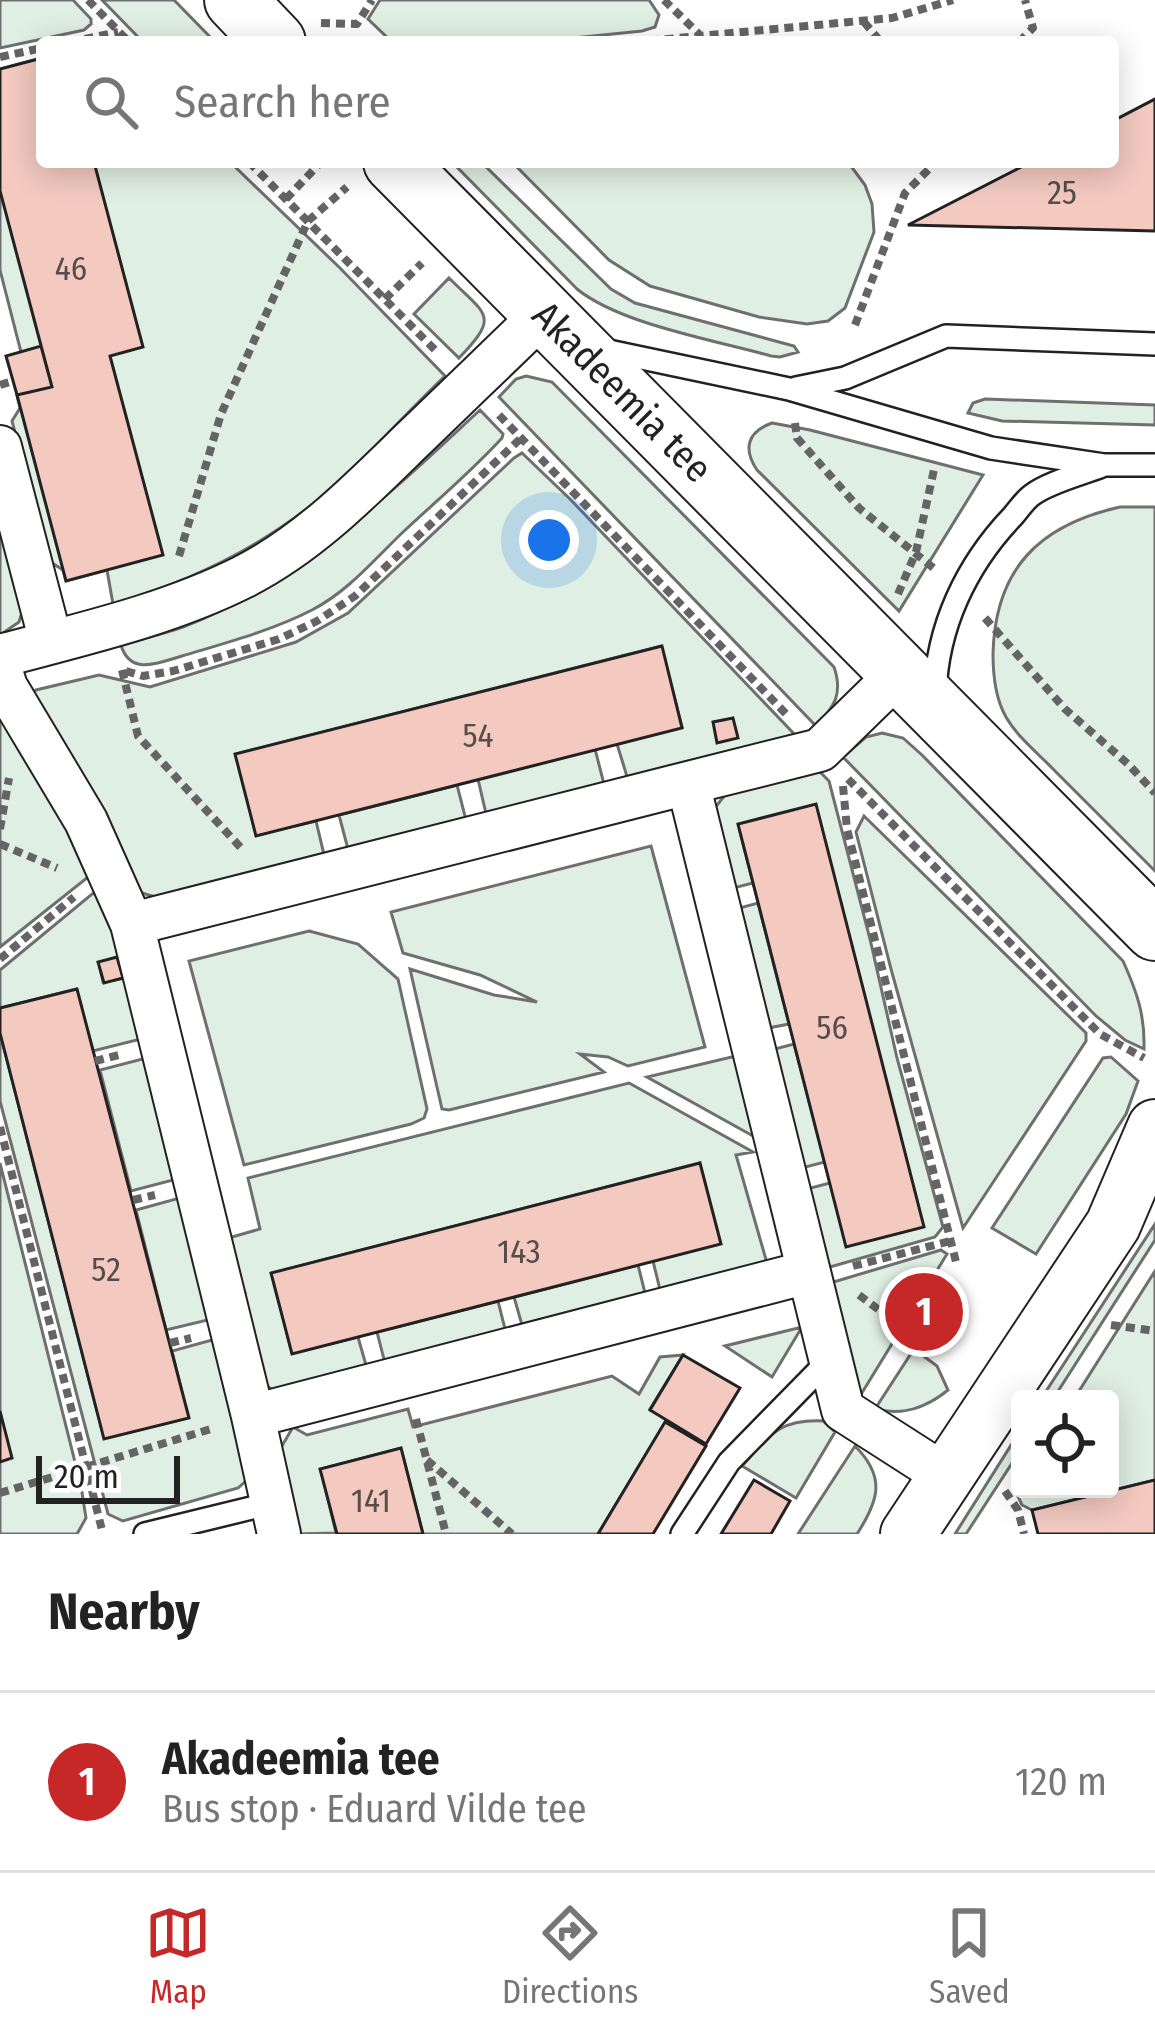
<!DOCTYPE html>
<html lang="en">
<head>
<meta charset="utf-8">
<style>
	body { margin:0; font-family:"Fira Sans Condensed",sans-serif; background:#f6f6f6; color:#222 }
	.controls { position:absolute; right:36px; bottom:36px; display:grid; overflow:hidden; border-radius:12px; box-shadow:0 6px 30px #0003 }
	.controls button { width:108px; height:108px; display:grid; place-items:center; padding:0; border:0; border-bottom:3px solid #e0e0e0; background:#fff; color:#222; font:60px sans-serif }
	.scale { position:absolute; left:36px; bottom:30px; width:144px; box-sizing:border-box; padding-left:12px; border:6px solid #222; border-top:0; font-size:33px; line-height:42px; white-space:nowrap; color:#222; -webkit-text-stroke:9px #fff; paint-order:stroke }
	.you { position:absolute; left:549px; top:540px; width:42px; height:42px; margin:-30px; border:9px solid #fff; border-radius:50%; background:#1a73e8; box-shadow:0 0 0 18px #1a73e833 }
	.badge { display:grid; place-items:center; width:78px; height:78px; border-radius:50%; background:#c62828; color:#fff; font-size:39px; font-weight:700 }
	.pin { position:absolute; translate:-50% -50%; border:6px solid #fff; box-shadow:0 3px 12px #0006 }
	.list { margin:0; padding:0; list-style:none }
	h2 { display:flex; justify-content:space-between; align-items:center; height:156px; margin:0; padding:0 48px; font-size:51px }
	h2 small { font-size:39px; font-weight:400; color:#767676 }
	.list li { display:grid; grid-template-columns:78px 1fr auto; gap:36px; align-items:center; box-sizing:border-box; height:180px; padding:0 48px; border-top:3px solid #e0e0e0 }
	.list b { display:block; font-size:45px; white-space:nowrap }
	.list p { margin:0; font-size:39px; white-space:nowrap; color:#767676 }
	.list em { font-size:39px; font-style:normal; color:#767676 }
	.icon { flex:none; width:66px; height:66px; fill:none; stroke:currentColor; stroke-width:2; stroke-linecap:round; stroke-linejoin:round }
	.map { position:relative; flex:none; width:1155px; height:1534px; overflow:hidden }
	.search { position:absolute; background:#fff; box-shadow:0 6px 30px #0003; left:36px; right:36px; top:36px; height:132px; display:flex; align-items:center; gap:30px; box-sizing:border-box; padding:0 42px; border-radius:12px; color:#767676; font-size:45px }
	.sheet { height:336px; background:#fff }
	nav { display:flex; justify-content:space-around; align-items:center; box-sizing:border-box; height:168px; border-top:3px solid #e0e0e0; background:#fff; font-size:33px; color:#767676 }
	nav a { display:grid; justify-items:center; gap:6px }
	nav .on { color:#c62828 }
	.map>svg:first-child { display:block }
	.green { fill:#e0efe3; stroke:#6f6f6f; stroke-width:3 }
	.building { fill:#f3c9c0; stroke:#222; stroke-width:3 }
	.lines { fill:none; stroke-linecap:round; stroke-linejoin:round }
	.service-casing { stroke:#222; stroke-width:26 }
	.minor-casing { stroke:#222; stroke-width:46 }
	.tertiary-casing { stroke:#222; stroke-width:58 }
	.secondary-casing { stroke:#222; stroke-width:64 }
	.path { stroke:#646464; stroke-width:8; stroke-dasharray:9 6; stroke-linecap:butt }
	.service { stroke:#fff; stroke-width:21 }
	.minor { stroke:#fff; stroke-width:42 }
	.tertiary { stroke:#fff; stroke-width:54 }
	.secondary { stroke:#fff; stroke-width:60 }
	.labels { text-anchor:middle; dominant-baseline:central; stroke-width:9; stroke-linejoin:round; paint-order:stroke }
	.number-label { font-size:33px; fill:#564c4a }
	.street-label { font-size:39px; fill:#222; stroke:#fff }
</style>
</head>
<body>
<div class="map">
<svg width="1155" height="1534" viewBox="0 0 1155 1534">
	<rect width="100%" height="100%" fill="#fff"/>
	<path class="green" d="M0,0H73L91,19V24L84,30L0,48Z
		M102,0H174L215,42H143Z
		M380,0H649L659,15L655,27L642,31L534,42H392L368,19Z
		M42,58V162H230L340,268L445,376C407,412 372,452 333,487C270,543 193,581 113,604L107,570L66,581L63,570L49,561L12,421L20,408L17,395L51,387L21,352L0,270V69Z
		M452,162H481L611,289L635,303L794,346L798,352L780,357L771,356C714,340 620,324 577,289Z
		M512,162H848L865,185L872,204L874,232L845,308L828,321L807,324L759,317L650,286L609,260Z
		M449,278C487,316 500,315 459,358L414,314Z
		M526,376L552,382L834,667C843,693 835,707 816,726L499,397L516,379Z
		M985,399L1155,405V425L1002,421L968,413L973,403Z
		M480,410L503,434L502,438C471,472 435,502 402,533C373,561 347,592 312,610C271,631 225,643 182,656C158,663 130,676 121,645C141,639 163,634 183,627C299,582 390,493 480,410Z
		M772,423L810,430L983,475L899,611L757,470C743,449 747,432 772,423Z
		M522,453L570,499L798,738L629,783L617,744L682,727L661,646L236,754L256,835L316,821L325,859L162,899L142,893L134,883L31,693L36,690L99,675L150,687L296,642L348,613L514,458Z
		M1120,507H1155V871C1122,838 1089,805 1056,772C1040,755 1018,738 1006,717C995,698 993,676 993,654C995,569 1039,525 1120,507Z
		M0,508L23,609L19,622L0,635Z
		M0,710L97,870L0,947Z
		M882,733L903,738L922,755L1123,961C1137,992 1145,1015 1144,1049L1125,1040L1096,1016L843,757L866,737Z
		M595,749L605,788L487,818L478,779Z
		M817,769L829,781L870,939L897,1058L943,1227L935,1237L830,1267H825L803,1190L830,1183L738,824L753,883L726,890L710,814L729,790Z
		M457,785L467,824L349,853L339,815Z
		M864,816L1086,1033V1041L963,1228L891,969L856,832Z
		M651,846L705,1047L628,1066L608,1057L580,1054L604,1072L449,1110L442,1109L410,969L494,995L537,1002L480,975L403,953L391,912Z
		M99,892L129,967L121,969L117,957L99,963L103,982L132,977L145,1038L93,1051L76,989L0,1008V970L92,894Z
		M758,903L789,1024L763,1029L732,910Z
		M309,931L358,944L398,979L427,1109L424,1118L411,1124L244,1165L189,961Z
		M0,1033L104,1438L188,1418L172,1351L212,1340L217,1341L247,1480L238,1488L123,1521L108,1514L0,1101Z
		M794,1044L825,1162L798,1169L767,1051Z
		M740,1055L762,1141L647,1077Z
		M150,1057L181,1178L131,1191L100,1070Z
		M1111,1057L1138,1081L1126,1114L1036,1254L992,1228L1103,1058Z
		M629,1083L753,1152L736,1155L769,1270L662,1298L653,1261L699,1163L272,1273L292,1353L358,1337L368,1372L274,1391L267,1386L240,1295L245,1293L225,1239L260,1229L248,1178Z
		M0,1163L81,1486L86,1518L77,1534H0Z
		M183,1197L212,1319L166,1330L136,1210Z
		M1155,1224V1240L1053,1399H1041Z
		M941,1250L947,1254L860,1396L830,1283Z
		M638,1265L647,1301L524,1332L514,1297Z
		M1155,1271V1480L1032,1510L1022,1505L1015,1490L1020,1484V1489H1110V1399H1074Z
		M498,1301L507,1337L386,1367L377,1332Z
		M802,1327L772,1377L725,1346Z
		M914,1349L937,1366L948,1390C926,1408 903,1416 875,1409Z
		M683,1355L650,1409L667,1420L598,1534H423L401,1448L321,1469L336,1533L294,1534L279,1451L293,1427L307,1435L408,1409L413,1427L612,1376L639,1394L660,1357Z
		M823,1421L835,1432L796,1498L742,1466C769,1436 778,1419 823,1421Z
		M1020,1431V1451L966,1534H955Z
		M855,1446C886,1477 879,1500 857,1534H798Z"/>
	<path class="building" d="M42,58V162H94L143,347L110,356L163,555L66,581L17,395L52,387L0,191V69Z
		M1155,99V231L908,225L1031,162H1113V121Z
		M41,346L52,387L17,395L6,356Z
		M662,646L682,728L256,836L235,754Z
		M733,718L738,738L717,743L713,722Z
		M816,804L924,1227L846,1247L738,824Z
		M117,957L123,978L104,983L98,962Z
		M77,989L189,1418L104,1439L0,1033V1008Z
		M700,1163L721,1244L292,1354L271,1273Z
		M683,1355L740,1388L706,1444L650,1410Z
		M0,1411L12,1458L0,1462Z
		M665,1422L706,1446L653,1534H598Z
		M401,1448L423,1534H337L320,1469Z
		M754,1480L790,1501L771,1534H721Z
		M1155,1480V1534H1038L1032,1510Z"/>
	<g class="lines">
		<defs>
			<path id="service" d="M599,349L789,389L991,448L1104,465H1155
				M796,388L845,378L946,336L1155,344
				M935,694C937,627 966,565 1013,516C1019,509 1025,500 1032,495C1049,482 1082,474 1102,466
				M145,1534L272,1503
				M682,1534L729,1462L829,1360"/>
			<path id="minor" d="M0,447L51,642
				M0,656C82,634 167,615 243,577C306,545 356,495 406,446C452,402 498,357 544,313
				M0,668L6,687L86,821L132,924L253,1416L279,1534
				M688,783L820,750L899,673
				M132,924L688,783L843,1410L946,1476
				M253,1416L808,1272"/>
			<path id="tertiary" d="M908,1534L1113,1225L1155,1127"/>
			<g id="secondary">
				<path d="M235,0L275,42"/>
				<path id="s1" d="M394,162L1155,930"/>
			</g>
		</defs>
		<use href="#service" class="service-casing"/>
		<use href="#minor" class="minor-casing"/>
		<use href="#tertiary" class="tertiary-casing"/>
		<use href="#secondary" class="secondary-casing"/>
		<path class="path" d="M88,0L129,42
			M664,0L699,34
			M864,22L881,42
			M321,23L357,24L372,0
			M70,42L118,32
			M635,42L892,18L953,0
			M1019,42L1033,28L1025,0
			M0,57L42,48
			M249,162L438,353
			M286,199L321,162
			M385,299L422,263
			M855,325L905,193L936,162
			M0,385L13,381
			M499,415L788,716
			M795,423L797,438L859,508L936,570
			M179,556L221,414L308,221L347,187
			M898,594L916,552L935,465
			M985,618L1065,709L1128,764L1155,793
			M122,670L138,736L242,849
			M126,671L143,676L173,671L279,639L317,621L355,596L521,438
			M848,779L1100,1034L1144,1058
			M843,786L847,829L956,1262
			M0,829L9,778
			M0,844L57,868
			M0,959L74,897
			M95,1061L123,1054
			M0,1127L103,1534
			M133,1200L155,1195
			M853,1266L950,1241
			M859,1295L910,1333
			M1111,1325L1155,1331
			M170,1343L191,1338
			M416,1419L446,1534
			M427,1460L512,1534
			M1005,1491L1018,1510L1024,1534
			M0,1493L211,1429"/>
		<use href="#service" class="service"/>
		<use href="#minor" class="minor"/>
		<use href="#tertiary" class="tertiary"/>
		<use href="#secondary" class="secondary"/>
	</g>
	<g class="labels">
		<g class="number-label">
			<text x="1062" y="193">25</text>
			<text x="71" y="269">46</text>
			<text x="478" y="736">54</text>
			<text x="832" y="1028">56</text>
			<text x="519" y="1252">143</text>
			<text x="106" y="1270">52</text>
			<text x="371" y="1501">141</text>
		</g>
		<g class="street-label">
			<text stroke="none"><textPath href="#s1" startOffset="324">Akadeemia tee</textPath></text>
		</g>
	</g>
</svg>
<div class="controls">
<button><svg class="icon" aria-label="locate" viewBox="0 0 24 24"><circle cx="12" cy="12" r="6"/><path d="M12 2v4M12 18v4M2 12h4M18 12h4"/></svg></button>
</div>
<div class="scale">20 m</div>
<div class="you"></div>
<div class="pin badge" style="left:924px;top:1312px">1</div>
<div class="search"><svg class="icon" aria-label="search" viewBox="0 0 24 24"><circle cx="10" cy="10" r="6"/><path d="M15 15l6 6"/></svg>Search here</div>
</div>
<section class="sheet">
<h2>Nearby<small></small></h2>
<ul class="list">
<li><span class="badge">1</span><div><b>Akadeemia tee</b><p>Bus stop · Eduard Vilde tee</p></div><em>120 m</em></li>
</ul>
</section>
<nav>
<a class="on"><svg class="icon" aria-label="map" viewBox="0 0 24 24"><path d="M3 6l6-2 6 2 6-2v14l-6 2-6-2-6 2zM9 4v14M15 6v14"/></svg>Map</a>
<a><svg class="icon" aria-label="directions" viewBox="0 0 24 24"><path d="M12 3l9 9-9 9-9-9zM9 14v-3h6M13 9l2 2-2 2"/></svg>Directions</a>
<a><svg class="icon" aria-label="saved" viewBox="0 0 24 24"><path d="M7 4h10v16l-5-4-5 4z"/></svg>Saved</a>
</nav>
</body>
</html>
